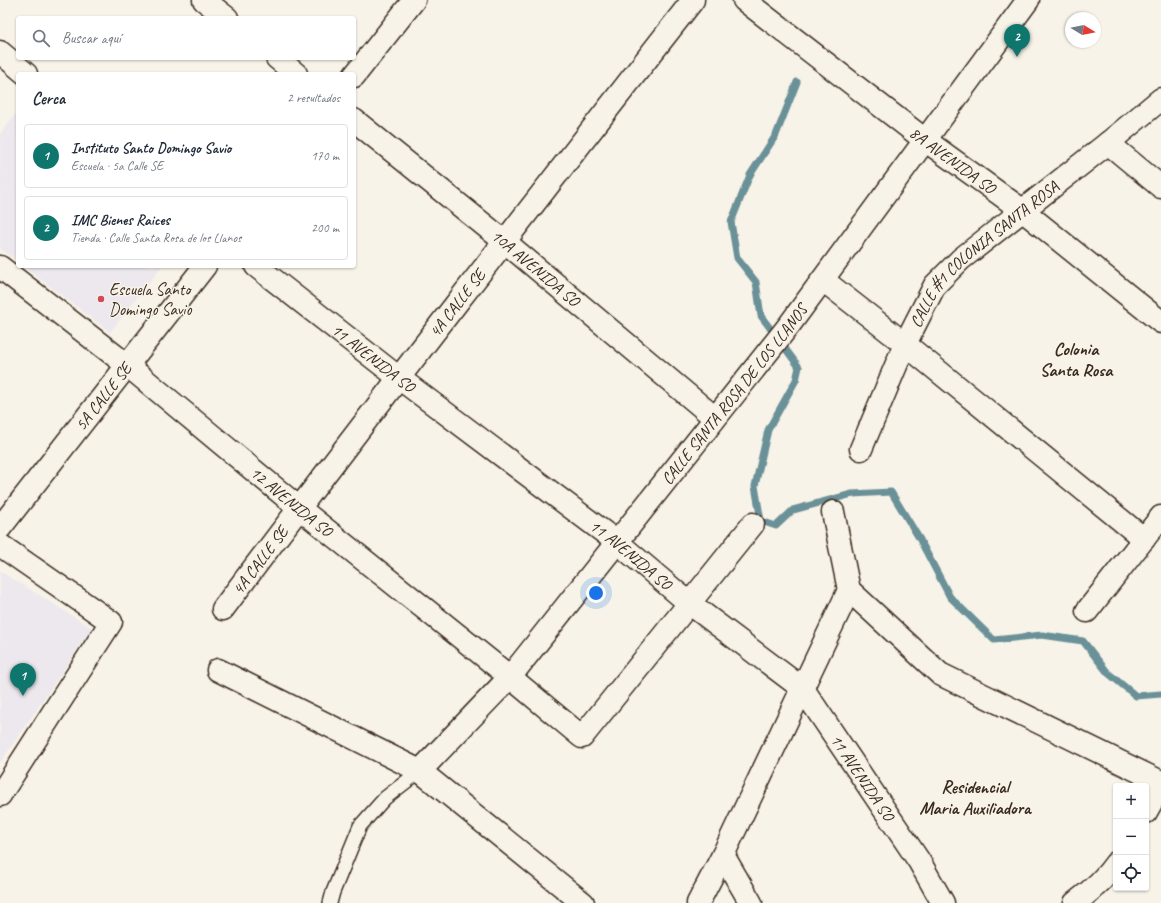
<!DOCTYPE html>
<html lang="es">
<head>
<meta charset="utf-8">
<style>
	body { margin:0; font-family:Caveat,sans-serif; background:#f6f6f7; color:#1f2937 }
	.controls { position:absolute; right:12px; bottom:12px; display:grid; overflow:hidden; border-radius:4px; box-shadow:0 1px 3px #0004 }
	.controls button { width:36px; height:36px; display:grid; place-items:center; padding:0; border:0; border-bottom:1px solid #e0e1e3; background:#fff; color:#1f2937; font:20px sans-serif }
	.compass { position:absolute; left:1065px; top:12px; width:36px; height:36px; border-radius:50%; background:#fff; box-shadow:0 1px 3px #0004; rotate:100deg }
	.you { position:absolute; left:596px; top:593px; width:14px; height:14px; margin:-10px; border:3px solid #fff; border-radius:50%; background:#1a73e8; box-shadow:0 0 0 6px #1a73e833 }
	.badge { display:grid; place-items:center; width:26px; height:26px; border-radius:50%; background:#0f766e; color:#fff; font-size:13px; font-weight:700 }
	.pin { position:absolute; translate:-50% -33px; filter:drop-shadow(0 1px 2px #0008) }
	.pin::after { content:''; position:absolute; top:21px; width:14px; height:12px; background:inherit; clip-path:polygon(0 0,100% 0,50% 100%) }
	.list { margin:0; padding:0; list-style:none }
	h2 { display:flex; justify-content:space-between; align-items:center; height:52px; margin:0; padding:0 16px; font-size:17px }
	h2 small { font-size:13px; font-weight:400; color:#747a83 }
	.list li { display:grid; grid-template-columns:26px 1fr auto; gap:12px; align-items:center; box-sizing:border-box; height:64px; margin:0 8px 8px; padding:0 8px; border:1px solid #e0e1e3; border-radius:4px }
	.list b { display:block; font-size:15px; white-space:nowrap }
	.list p { margin:0; font-size:13px; white-space:nowrap; color:#747a83 }
	.list em { font-size:13px; font-style:normal; color:#747a83 }
	.icon { flex:none; width:22px; height:22px; fill:none; stroke:currentColor; stroke-width:2; stroke-linecap:round; stroke-linejoin:round }
	.map { position:relative; flex:none; width:1161px; height:903px; overflow:hidden }
	.search { position:absolute; background:#fff; box-shadow:0 1px 3px #0004; left:16px; top:16px; width:340px; height:44px; display:flex; align-items:center; gap:10px; box-sizing:border-box; padding:0 14px; border-radius:4px; color:#747a83; font-size:15px }
	.panel { position:absolute; background:#fff; box-shadow:0 1px 3px #0004; left:16px; top:72px; width:340px; height:196px; border-radius:4px }
	.map>svg:first-child { display:block }
	.built { fill:#ece8ed }
	.lines { fill:none; stroke-linecap:round; stroke-linejoin:round }
	.stream { stroke:#6a9098; stroke-width:7 }
	.lane-casing { stroke:#3b2a1e; stroke-width:16 }
	.street-casing { stroke:#3b2a1e; stroke-width:25 }
	.lane { stroke:#f7f3e8; stroke-width:13 }
	.street { stroke:#f7f3e8; stroke-width:22 }
	.poi-dot { fill:#d1495b; stroke:#f7f3e8; stroke-width:1.5 }
	.labels { text-anchor:middle; dominant-baseline:central; stroke-width:3; stroke-linejoin:round; paint-order:stroke }
	.street-label { font-size:17px; fill:#3b2a1e; stroke:#f7f3e8 }
	.poi-label { font-size:17px; fill:#3b2a1e; stroke:#f7f3e8; text-anchor:start }
	.neighbourhood-label { font-size:18px; font-weight:bold; fill:#3b2a1e; stroke:#f7f3e8 }
</style>
</head>
<body>
<div class="map">
<svg width="1161" height="903" viewBox="0 0 1161 903">
	<rect width="100%" height="100%" fill="#f7f3e8"/>
	<filter id="ink" filterUnits="userSpaceOnUse"><feTurbulence type="fractalNoise" baseFrequency=".025" numOctaves="2"/><feDisplacementMap in="SourceGraphic" scale="8" xChannelSelector="R" yChannelSelector="G"/><feConvolveMatrix kernelMatrix="1 2 1 2 8 2 1 2 1" color-interpolation-filters="sRGB"/></filter>
	<g filter="url(#ink)">
		<path class="built" d="M18,111V262L0,248V134Z
			M23,266H162L110,332Z
			M0,571L92,628L0,763Z"/>
		<g class="lines">
			<path class="stream" d="M797,82L776,135L750,175L731,222L737,258L756,282L761,316L799,367L796,380L768,430L755,486L761,521L776,526L793,510L852,494L891,492L919,538L950,597L994,640L1042,635L1083,641L1108,673L1136,696L1161,694"/>
			<defs>
				<path id="lane" d="M330,903L333,892L360,826L385,798L420,771"/>
				<g id="street">
					<path d="M204,0L227,18"/>
					<path id="s1" d="M744,0L925,140L1022,210L1161,322"/>
					<path d="M0,52L26,74"/>
					<path d="M277,58L296,74"/>
					<path d="M354,76L414,0"/>
					<path id="s2" d="M354,120L504,241L715,418"/>
					<path d="M1108,143L1161,187"/>
					<path id="s3" d="M256,266L399,378L617,542L689,603L803,689L919,861L943,903"/>
					<path id="s4" d="M0,267L127,365L299,508L510,677L582,737L753,524"/>
					<path d="M823,280L905,344L1144,539"/>
					<path id="s5" d="M861,449L905,344L935,285L961,259L1108,143L1161,99"/>
					<path d="M833,512L849,590L940,674L1161,782"/>
					<path id="s6" d="M0,528L205,266"/>
					<path d="M0,545L111,622L0,795"/>
					<path id="s7" d="M223,609C377,404 535,202 693,0"/>
					<path d="M1087,611L1161,517"/>
					<path d="M218,670L420,771L583,903"/>
					<path id="s8" d="M420,771L510,677L790,324L1028,0"/>
					<path d="M1146,812L1161,785"/>
					<path d="M723,855L751,903"/>
					<path d="M698,903L723,855L849,590"/>
					<path d="M1075,903C1091,891 1105,879 1116,863"/>
				</g>
			</defs>
			<use href="#lane" class="lane-casing"/>
			<use href="#street" class="street-casing"/>
			<use href="#lane" class="lane"/>
			<use href="#street" class="street"/>
		</g>
	</g>
	<circle class="poi-dot" cx="101" cy="299" r="4"/>
	<g class="labels">
		<g class="street-label">
			<text stroke="none"><textPath href="#s1" startOffset="263">8A AVENIDA SO</textPath></text>
			<text stroke="none"><textPath href="#s5" startOffset="236">CALLE #1 COLONIA SANTA ROSA</textPath></text>
			<text stroke="none"><textPath href="#s2" startOffset="234">10A AVENIDA SO</textPath></text>
			<text stroke="none"><textPath href="#s7" startOffset="385">4A CALLE SE</textPath></text>
			<text stroke="none"><textPath href="#s3" startOffset="149">11 AVENIDA SO</textPath></text>
			<text stroke="none"><textPath href="#s8" startOffset="491">CALLE SANTA ROSA DE LOS LLANOS</textPath></text>
			<text stroke="none"><textPath href="#s6" startOffset="167">5A CALLE SE</textPath></text>
			<text stroke="none"><textPath href="#s4" startOffset="374">12 AVENIDA SO</textPath></text>
			<text stroke="none"><textPath href="#s3" startOffset="473">11 AVENIDA SO</textPath></text>
			<text stroke="none"><textPath href="#s7" startOffset="61">4A CALLE SE</textPath></text>
			<text stroke="none"><textPath href="#s3" startOffset="798">11 AVENIDA SO</textPath></text>
		</g>
		<g class="poi-label">
			<text x="109" y="289">Escuela Santo<tspan x="109" dy="20">Domingo Savio</tspan></text>
		</g>
		<g class="neighbourhood-label">
			<text x="1076" y="349">Colonia<tspan x="1076" dy="21">Santa Rosa</tspan></text>
			<text x="975" y="787">Residencial<tspan x="975" dy="21">Maria Auxiliadora</tspan></text>
		</g>
	</g>
</svg>
<div class="controls">
<button>+</button>
<button>−</button>
<button><svg class="icon" aria-label="locate" viewBox="0 0 24 24"><circle cx="12" cy="12" r="6"/><path d="M12 2v4M12 18v4M2 12h4M18 12h4"/></svg></button>
</div>
<svg class="compass" viewBox="-18 -18 36 36"><path d="M0-13l5 13h-10z" fill="#e53935"/><path d="M0 13l5-13h-10z" fill="#747a83"/></svg>
<div class="you"></div>
<div class="pin badge" style="left:23px;top:696px">1</div>
<div class="pin badge" style="left:1017px;top:57px">2</div>
<div class="search"><svg class="icon" aria-label="search" viewBox="0 0 24 24"><circle cx="10" cy="10" r="6"/><path d="M15 15l6 6"/></svg>Buscar aquí</div>
<section class="panel">
<h2>Cerca<small>2 resultados</small></h2>
<ul class="list">
<li><span class="badge">1</span><div><b>Instituto Santo Domingo Savio</b><p>Escuela · 5a Calle SE</p></div><em>170 m</em></li>
<li><span class="badge">2</span><div><b>IMC Bienes Raices</b><p>Tienda · Calle Santa Rosa de los Llanos</p></div><em>200 m</em></li>
</ul>
</section>
</div>
</body>
</html>
